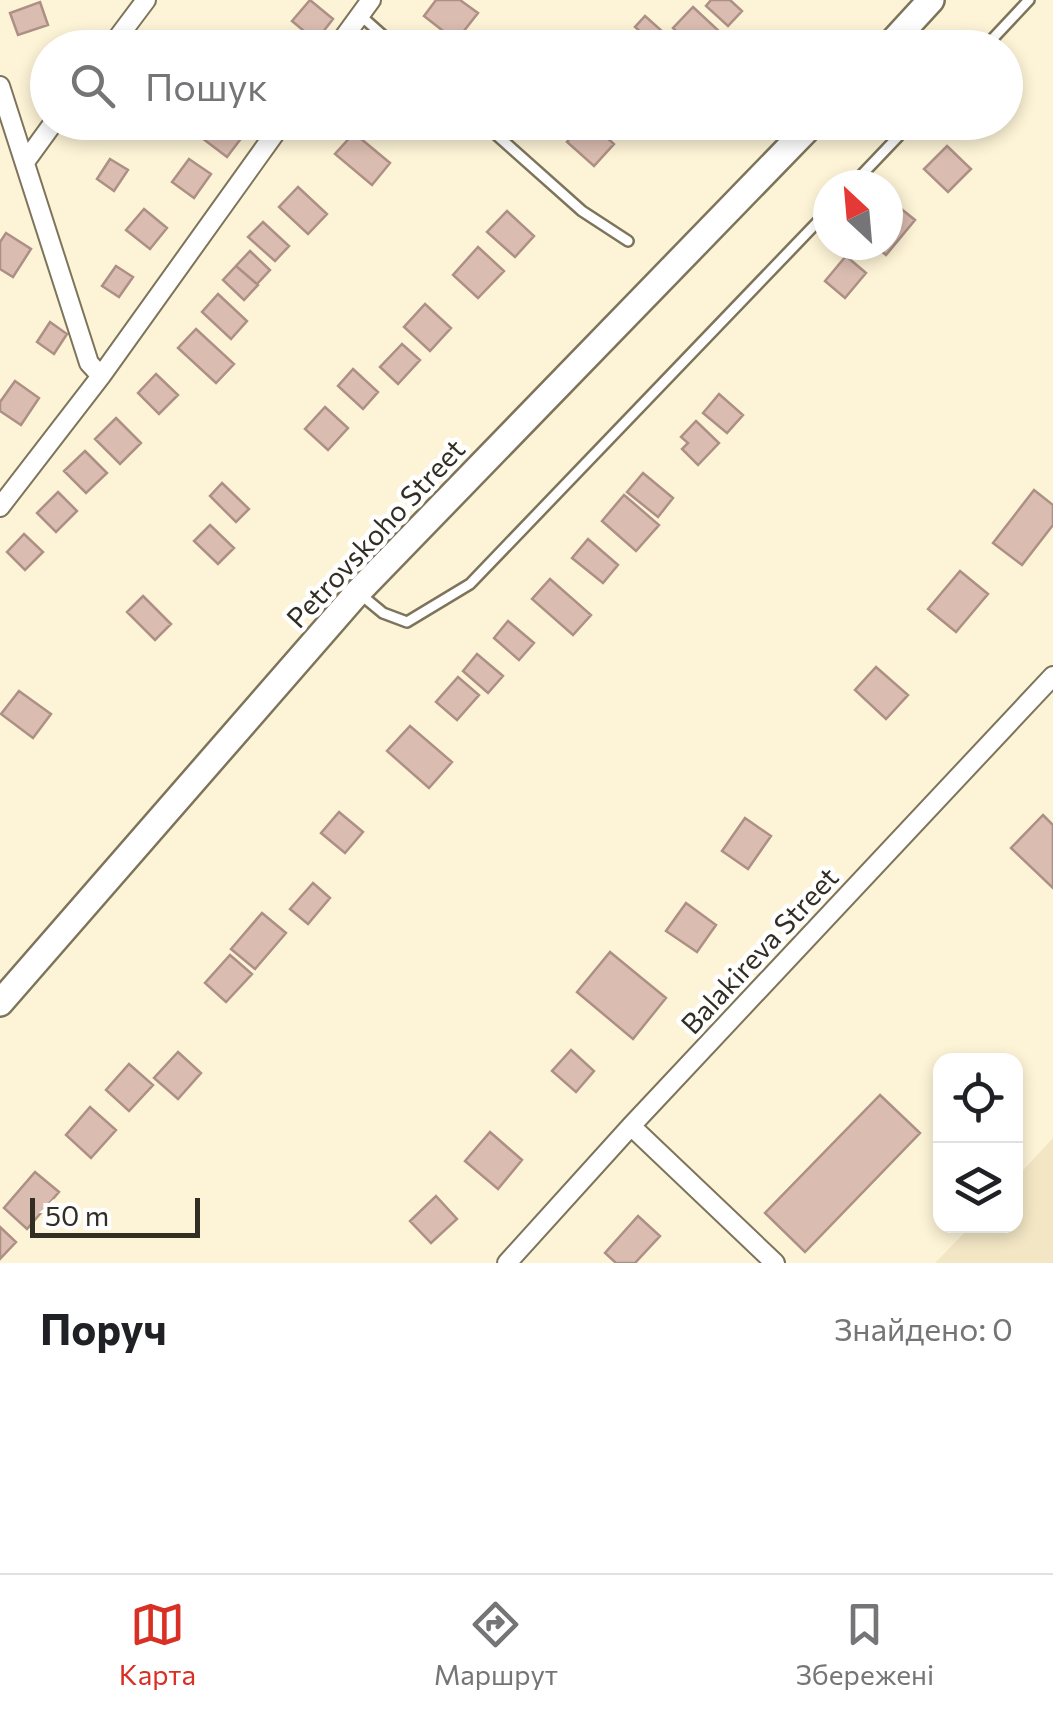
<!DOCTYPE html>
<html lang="uk">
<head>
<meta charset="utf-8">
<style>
	body { margin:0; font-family:Commissioner,sans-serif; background:#f6f6f6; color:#202124 }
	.controls { position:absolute; right:30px; bottom:30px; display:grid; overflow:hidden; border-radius:20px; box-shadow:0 5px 15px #0003 }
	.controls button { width:90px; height:90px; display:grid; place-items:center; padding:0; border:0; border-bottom:2px solid #e0e0e0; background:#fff; color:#202124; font:50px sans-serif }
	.compass { position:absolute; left:813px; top:170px; width:90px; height:90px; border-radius:50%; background:#fff; box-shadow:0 5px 15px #0003; rotate:334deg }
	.scale { position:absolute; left:30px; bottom:25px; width:170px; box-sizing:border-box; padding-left:10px; border:5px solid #322e23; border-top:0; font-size:28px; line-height:35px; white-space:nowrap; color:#322e23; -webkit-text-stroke:8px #fff; paint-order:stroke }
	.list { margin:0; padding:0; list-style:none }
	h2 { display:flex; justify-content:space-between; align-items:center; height:130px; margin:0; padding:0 40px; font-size:42px }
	h2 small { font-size:32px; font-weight:400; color:#757577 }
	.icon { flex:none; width:55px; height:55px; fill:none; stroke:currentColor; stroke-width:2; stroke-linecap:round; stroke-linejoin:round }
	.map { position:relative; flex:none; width:1053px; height:1263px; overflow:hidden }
	.search { position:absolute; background:#fff; box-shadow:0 5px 15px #0003; left:30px; right:30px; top:30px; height:110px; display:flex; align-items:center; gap:25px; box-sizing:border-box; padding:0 35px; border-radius:55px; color:#757577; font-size:38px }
	.sheet { height:310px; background:#fff }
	nav { display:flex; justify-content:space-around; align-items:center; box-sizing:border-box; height:140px; border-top:2px solid #e0e0e0; background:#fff; font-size:28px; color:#757577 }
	nav a { display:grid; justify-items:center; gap:5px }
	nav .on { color:#d93025 }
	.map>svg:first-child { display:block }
	.built { fill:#f2e6c4 }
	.building { fill:#dabcb0; stroke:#ad9085; stroke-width:2.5 }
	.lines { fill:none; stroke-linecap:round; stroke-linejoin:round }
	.lane-casing { stroke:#7d745b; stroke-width:14 }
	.street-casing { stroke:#7d745b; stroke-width:22 }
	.secondary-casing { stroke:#7d745b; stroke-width:30 }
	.lane { stroke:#fff; stroke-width:9 }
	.street { stroke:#fff; stroke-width:18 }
	.secondary { stroke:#fff; stroke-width:25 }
	.labels { text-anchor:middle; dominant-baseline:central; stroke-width:9; stroke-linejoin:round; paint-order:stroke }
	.street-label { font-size:28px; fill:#322e23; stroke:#fff }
</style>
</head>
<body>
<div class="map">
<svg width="1053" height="1263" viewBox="0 0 1053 1263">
	<rect width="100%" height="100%" fill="#fdf4d7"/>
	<path class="built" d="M1053,1138V1263H935L971,1226H1016V1178Z"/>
	<path class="building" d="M310,0L333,19L316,41L292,21Z
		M436,0H460L478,13L456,41L424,16Z
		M711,0H730L742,11L728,26L706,6Z
		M40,2L48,25L18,35L10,13Z
		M693,7L721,33L707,48H693L673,28Z
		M645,16L672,40L665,48H659L635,27Z
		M290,32L309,48H277Z
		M214,122H234L246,132L227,157L202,138Z
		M584,122H589L614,144L594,166L567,142Z
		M354,133L390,163L372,185L335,154Z
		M947,146L971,169L948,192L924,169Z
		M110,159L128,170L114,191L97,179Z
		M189,159L211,174L194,198L172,182Z
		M298,187L327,214L308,234L279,207Z
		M889,199L915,220L886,255L874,245H888Z
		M144,209L167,228L150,249L126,230Z
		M507,211L534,236L515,257L487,232Z
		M263,222L289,246L275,261L248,237Z
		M6,233L31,249L13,277L0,269V242Z
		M478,247L504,271L478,298L453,275Z
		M250,251L270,270L257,284L236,266Z
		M846,256L866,273L845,298L825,281Z
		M116,266L133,277L119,297L102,286Z
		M236,266L258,285L244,300L223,280Z
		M218,294L247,321L231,339L202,312Z
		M425,304L451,328L430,351L404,327Z
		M50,322L67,334L54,354L37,342Z
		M196,329L234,364L216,383L178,348Z
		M402,344L420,360L398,384L380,367Z
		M353,369L378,392L363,409L338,386Z
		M156,374L178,395L159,414L138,393Z
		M15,381L39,398L21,425L0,411V402Z
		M719,394L743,415L727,433L703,413Z
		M325,407L348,428L328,450L305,429Z
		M116,418L141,443L120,464L95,439Z
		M696,421L719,443L698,465L682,449L688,443L681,437Z
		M85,451L107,473L86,493L64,471Z
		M643,473L673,498L658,517L627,492Z
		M222,483L249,509L236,522L210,496Z
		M1034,490L1053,505V525L1022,565L993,543Z
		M58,492L77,511L56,532L37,513Z
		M624,495L659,525L636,551L602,521Z
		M210,525L234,548L218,564L194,541Z
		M24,534L43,552L25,570L7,552Z
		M588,539L618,565L603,583L572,558Z
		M960,571L988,594L956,632L928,609Z
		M550,579L591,615L573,635L532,599Z
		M143,596L171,624L155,640L127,612Z
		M508,621L534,643L519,660L494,638Z
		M477,654L503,676L488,693L463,671Z
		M876,667L908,695L886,719L855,690Z
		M458,677L479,695L457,720L436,702Z
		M19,691L51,714L33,738L1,714Z
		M410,726L452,762L429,788L387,751Z
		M339,812L363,832L345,853L321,833Z
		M1043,815L1053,825V888L1011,848Z
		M745,818L771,836L748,869L722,851Z
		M313,883L330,898L308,924L290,909Z
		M686,903L716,925L697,952L666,931Z
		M262,913L286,933L255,969L231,949Z
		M610,952L666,998L633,1039L577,992Z
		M230,955L252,974L226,1002L205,983Z
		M571,1050L594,1071L576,1092L552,1071Z
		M178,1052L201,1073L178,1099L154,1078Z
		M129,1064L153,1085L129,1111L106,1090Z
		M880,1095L920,1133L805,1252L765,1213Z
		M90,1107L116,1130L91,1158L66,1135Z
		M490,1132L522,1160L498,1189L465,1161Z
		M35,1172L59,1192L27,1229L4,1208Z
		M436,1196L457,1219L431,1243L410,1221Z
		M638,1216L660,1236L635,1263H616L605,1253Z
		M0,1227L16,1242L0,1259Z"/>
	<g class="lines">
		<defs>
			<path id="lane" d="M360,15L397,48
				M984,48L1029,0
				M482,122L582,211L628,241
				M852,185L912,122
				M360,594L383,613L407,622L470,584L828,211"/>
			<path id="street" d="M110,48L146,0
				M336,48L371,0
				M0,86L89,363L101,376
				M25,162L54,122
				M0,507L101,376L283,122
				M631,1126L775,1263
				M507,1263L631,1126L1053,676"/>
			<path id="secondary" d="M887,48L931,0
				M0,1003L358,592L814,122"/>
		</defs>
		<use href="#lane" class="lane-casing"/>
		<use href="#street" class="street-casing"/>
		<use href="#secondary" class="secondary-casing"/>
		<use href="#lane" class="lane"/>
		<use href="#street" class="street"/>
		<use href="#secondary" class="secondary"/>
	</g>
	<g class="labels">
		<g class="street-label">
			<text transform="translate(375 533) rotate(-47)">Petrovskoho Street</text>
			<text transform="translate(759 950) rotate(-47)">Balakireva Street</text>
		</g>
	</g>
</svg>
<div class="controls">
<button><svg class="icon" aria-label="locate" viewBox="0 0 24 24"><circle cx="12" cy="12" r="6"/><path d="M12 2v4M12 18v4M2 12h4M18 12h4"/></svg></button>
<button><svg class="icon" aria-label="layers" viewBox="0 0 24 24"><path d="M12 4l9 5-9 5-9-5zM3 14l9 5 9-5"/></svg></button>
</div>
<svg class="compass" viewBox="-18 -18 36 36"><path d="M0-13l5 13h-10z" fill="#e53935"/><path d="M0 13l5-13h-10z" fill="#757577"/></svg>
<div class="scale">50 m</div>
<div class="search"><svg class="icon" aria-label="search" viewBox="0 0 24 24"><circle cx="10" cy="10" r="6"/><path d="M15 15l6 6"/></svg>Пошук</div>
</div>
<section class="sheet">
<h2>Поруч<small>Знайдено: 0</small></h2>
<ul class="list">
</ul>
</section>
<nav>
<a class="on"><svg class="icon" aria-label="map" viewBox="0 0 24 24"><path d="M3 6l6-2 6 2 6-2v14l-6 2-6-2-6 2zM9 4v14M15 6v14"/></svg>Карта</a>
<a><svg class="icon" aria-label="directions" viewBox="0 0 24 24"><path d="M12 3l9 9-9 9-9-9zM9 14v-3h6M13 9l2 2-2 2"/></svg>Маршрут</a>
<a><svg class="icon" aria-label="saved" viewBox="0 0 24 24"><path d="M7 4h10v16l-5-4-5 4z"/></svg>Збережені</a>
</nav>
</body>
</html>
